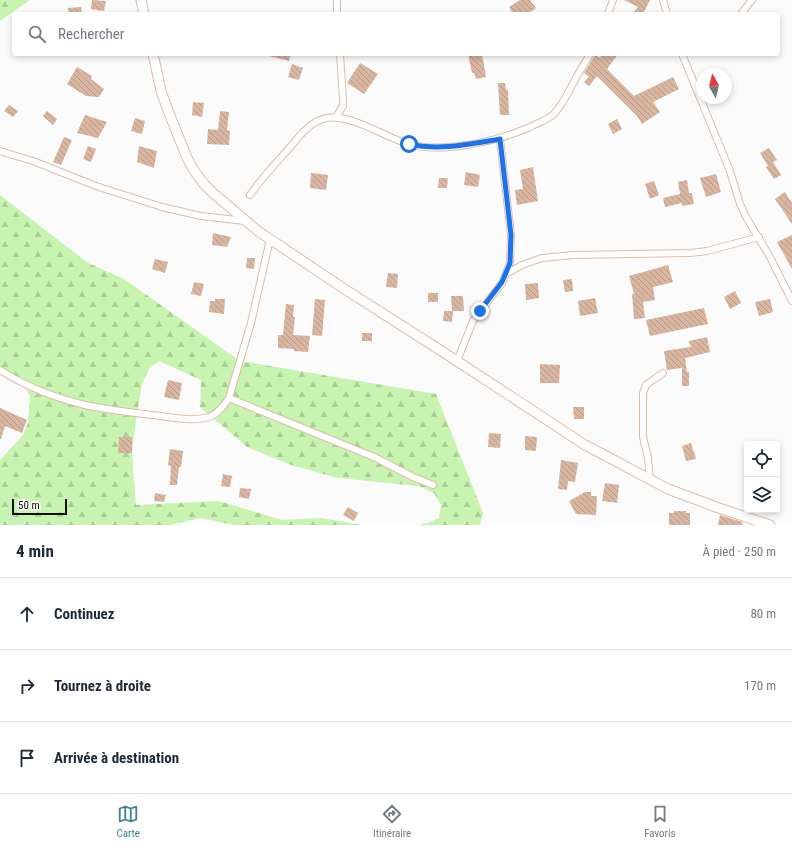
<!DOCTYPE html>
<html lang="fr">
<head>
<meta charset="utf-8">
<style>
	body { margin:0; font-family:"Roboto Condensed",sans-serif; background:#f2f2f3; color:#1f2937 }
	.controls { position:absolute; right:12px; bottom:12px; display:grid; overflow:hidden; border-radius:4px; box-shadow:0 2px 6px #0003 }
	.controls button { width:36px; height:36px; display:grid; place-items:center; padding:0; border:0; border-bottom:1px solid #e0e1e3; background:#fff; color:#1f2937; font:20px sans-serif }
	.compass { position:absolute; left:696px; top:68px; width:36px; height:36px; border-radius:50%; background:#fff; box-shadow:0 2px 6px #0003; rotate:352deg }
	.scale { position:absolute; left:12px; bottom:10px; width:55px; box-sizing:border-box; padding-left:4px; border:2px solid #190e07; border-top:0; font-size:11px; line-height:14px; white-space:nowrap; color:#190e07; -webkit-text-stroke:3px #fff; paint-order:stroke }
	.stop { position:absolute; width:12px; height:12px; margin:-9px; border:3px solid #1a73e8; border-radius:50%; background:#fff }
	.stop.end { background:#1a73e8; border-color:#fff; box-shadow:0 1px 4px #0008 }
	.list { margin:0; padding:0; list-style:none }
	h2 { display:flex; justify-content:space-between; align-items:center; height:52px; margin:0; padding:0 16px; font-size:17px }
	h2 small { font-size:13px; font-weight:400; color:#747a83 }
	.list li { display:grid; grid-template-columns:26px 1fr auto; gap:12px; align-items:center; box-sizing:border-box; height:72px; padding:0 16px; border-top:1px solid #e0e1e3 }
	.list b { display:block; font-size:15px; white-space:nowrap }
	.list em { font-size:13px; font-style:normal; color:#747a83 }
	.icon { flex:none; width:22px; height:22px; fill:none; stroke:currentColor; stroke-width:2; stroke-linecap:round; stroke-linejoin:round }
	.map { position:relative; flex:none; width:792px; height:525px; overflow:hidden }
	.search { position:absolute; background:#fff; box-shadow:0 2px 6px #0003; left:12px; right:12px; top:12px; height:44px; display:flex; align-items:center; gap:10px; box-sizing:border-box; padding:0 14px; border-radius:4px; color:#747a83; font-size:15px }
	.sheet { height:268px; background:#fff }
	nav { display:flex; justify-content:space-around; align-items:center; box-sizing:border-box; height:56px; border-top:1px solid #e0e1e3; background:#fff; font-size:11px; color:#747a83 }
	nav a { display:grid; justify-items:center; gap:2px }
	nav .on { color:#438296 }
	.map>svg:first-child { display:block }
	.forest { fill:url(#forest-firs) }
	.building { fill:url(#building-back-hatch) }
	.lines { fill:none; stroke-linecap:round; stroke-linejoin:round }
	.street-casing { stroke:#debda8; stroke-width:8 }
	.secondary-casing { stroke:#debda8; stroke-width:11 }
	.street { stroke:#fff; stroke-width:6 }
	.secondary { stroke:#fff; stroke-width:9 }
	.route { stroke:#1a73e8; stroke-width:5 }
</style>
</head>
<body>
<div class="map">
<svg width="792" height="525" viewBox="0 0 792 525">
	<defs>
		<pattern id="forest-firs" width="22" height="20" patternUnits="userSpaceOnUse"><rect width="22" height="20" fill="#c8f3b0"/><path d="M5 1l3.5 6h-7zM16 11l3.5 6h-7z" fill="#abcf96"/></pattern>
		<pattern id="building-back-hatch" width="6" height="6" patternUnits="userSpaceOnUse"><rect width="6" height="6" fill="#d8b6a2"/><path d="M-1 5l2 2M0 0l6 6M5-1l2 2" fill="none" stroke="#b99b8a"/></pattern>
	</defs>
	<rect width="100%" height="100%" fill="#fbfbfb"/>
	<path class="forest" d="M0,0H30L0,21Z
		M0,195L88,263L124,279L240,361L436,394L483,513L480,525H418L425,524L439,518L441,505L434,493L418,486L338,478L291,465L247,447L200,407L201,380L159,361L149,369L142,384L135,426L132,453L136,505L219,501L282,520L321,518L362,525H234L200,518L171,525H0V460L23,435L28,423L30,396L23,384L0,370Z"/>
	<path class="building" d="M92,0L106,1L104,11L91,9Z
		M520,0H530L536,8L528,14H513L509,7Z
		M624,0H650L643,14H632L638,7Z
		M81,7L82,14H69L68,8Z
		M269,54H291L289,61L269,56Z
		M468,54H482L486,77L476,79L474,73H472Z
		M602,54H618L607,69L634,96L673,77L679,89L653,102L660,112L642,124L637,116L597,76L589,86L584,82L589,77L584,73L589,65L595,55L600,58Z
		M360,63L378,74L364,94L347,83Z
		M292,64L303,68L299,80L288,77Z
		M77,67L92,76L91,79L104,89L99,97L86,96L67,84Z
		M498,83H505L506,90H508L509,115H500Z
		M193,102L204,103L202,117L192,115Z
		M9,105L18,111L13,117L4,111Z
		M47,111L57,119L53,125L43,116Z
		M220,111L229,112L227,130L230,131L229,145L207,144L208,129L218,130Z
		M85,115L107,122L98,138L77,133Z
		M135,118L145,121L142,134L131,131Z
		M617,119L622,129L613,134L608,124Z
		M64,137L72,140L61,165L53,162Z
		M88,146L96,149L91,162L83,159Z
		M139,146L157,151L154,168L137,162Z
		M769,148L777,160L773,162L781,175L774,179L766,167L768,166L760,153Z
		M533,167L538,201L517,205L515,190L523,189L520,170Z
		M466,172L480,175L478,187L464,185Z
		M311,173L328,175L326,190L310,188Z
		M716,174L721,192L706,197L700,178Z
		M439,178H448L447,188H438Z
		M687,180L689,193H692L694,204L682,206V203L665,207L663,198L680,194L678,182Z
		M654,181L659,195L650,199L645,184Z
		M785,192L792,203V224L775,199Z
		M213,233L231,237L227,247L212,245Z
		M792,235V269L777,242Z
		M247,258H255L254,269L246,268Z
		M155,259L168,262L165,273L152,269Z
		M668,265L673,282L653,287L655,300L643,302L645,318L634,319L632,294H634L629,276Z
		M388,273L398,274L397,288L386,287Z
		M572,279L573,291L565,292L563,280Z
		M194,282L204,284L201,296L191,294Z
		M538,283L539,298L526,300L525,284Z
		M735,291L741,303L730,309L724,297Z
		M428,293H438V302H428Z
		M451,296H463L464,311H452Z
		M595,298L598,313L580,316L578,301Z
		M215,299H225L224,314L209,312L210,301H215Z
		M315,299L325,300L322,336L312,335Z
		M770,299L773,312L759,316L755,302Z
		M286,304L294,305L293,317H295L293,335L310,336L308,352L294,351V349L278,348V335H283Z
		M704,308L708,324L650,336L646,320Z
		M444,311H453L452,322L443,321Z
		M362,333H372V341H362Z
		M707,337L710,352L685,358L687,372H689V386H682V368L667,370L664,351L691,347L689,341Z
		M540,364L560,365L559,383H540Z
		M168,380L182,383L179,400L164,397Z
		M573,407H584V419H574Z
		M0,408L27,420L22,433L5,426L1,439H0Z
		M489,433L501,434L500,448L488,447Z
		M525,436L537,437L536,451L525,450Z
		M119,437H132V453H118Z
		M691,443L696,459L686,461L682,446Z
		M170,449L183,451L181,467H179L177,485H170L171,466L168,465Z
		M561,460L578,463L575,482L568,481L567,490L558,489Z
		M223,474L232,476L230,487L221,486Z
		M605,483L619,485L617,503L602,501Z
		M240,488L251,489L249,499L239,497Z
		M585,492H591V496H597L596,515L576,514L569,501Z
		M155,493L166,495L164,502L154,501Z
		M348,507L358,513L354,521L343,515Z
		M674,511H686V513H690V525H669V513H674Z
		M720,515L742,522V525H718Z"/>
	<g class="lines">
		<defs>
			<path id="street" d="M337,0V14
				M663,0L667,14
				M608,14L613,0
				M741,14L752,0
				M682,54L730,171L740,204L746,217L770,257L792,301
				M336,117L343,106V99L340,54
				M0,151L33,161L96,186L162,207L201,216L245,221
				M250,195C263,176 278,161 293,144C300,135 309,124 320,120C344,109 384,137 408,144C443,154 498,141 530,127C538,123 547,120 554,114C563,104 568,92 575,80C579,72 585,63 590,54
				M506,274L522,265L542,258L573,255L690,253L707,251L759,237
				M457,361L473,321L502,283L510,263L511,235L500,139
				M0,370C25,386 56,398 85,405C107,410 130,412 152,415C170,417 191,422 209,417C218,414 224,405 229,398L251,323L270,239
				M229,398L374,457L413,477L433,485
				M650,480L648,458L643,437V393L646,385L663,373"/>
			<path id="secondary" d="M141,0L144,14
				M153,54L161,91L167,108L187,158L195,172L204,184L212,192L258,231L343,288L457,361L585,445L608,457L668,489L716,507L770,525"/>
		</defs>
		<use href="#street" class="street-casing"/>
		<use href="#secondary" class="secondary-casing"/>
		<use href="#street" class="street"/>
		<use href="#secondary" class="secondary"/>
	</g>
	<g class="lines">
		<path class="route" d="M409,144C440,151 469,144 500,139L511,235L510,263L502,282L480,311"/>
	</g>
</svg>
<div class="controls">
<button><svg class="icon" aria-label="locate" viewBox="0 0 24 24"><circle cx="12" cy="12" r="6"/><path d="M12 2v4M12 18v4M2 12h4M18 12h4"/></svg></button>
<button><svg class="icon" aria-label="layers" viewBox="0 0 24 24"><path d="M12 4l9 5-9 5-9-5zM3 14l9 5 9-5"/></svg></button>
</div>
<svg class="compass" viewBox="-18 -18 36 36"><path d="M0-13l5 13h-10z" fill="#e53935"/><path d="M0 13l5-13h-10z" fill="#747a83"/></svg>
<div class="scale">50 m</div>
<div class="stop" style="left:409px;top:144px"></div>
<div class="stop end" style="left:480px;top:311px"></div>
<div class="search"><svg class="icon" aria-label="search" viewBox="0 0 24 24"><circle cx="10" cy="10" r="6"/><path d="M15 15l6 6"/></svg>Rechercher</div>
</div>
<section class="sheet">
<h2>4 min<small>À pied · 250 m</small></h2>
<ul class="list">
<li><svg class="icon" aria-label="ahead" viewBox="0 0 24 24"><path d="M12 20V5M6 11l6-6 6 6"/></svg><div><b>Continuez</b></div><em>80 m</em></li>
<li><svg class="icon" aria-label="right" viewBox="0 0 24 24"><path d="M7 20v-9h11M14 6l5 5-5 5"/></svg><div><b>Tournez à droite</b></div><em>170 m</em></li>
<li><svg class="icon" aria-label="arrive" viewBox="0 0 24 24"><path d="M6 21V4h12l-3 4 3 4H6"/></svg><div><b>Arrivée à destination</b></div></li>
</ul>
</section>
<nav>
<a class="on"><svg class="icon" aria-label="map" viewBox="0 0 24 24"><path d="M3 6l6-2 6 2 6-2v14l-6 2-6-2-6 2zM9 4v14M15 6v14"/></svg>Carte</a>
<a><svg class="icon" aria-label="directions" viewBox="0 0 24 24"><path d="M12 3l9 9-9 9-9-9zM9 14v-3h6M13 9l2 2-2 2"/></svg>Itinéraire</a>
<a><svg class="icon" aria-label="saved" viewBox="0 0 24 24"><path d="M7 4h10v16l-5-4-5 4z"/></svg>Favoris</a>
</nav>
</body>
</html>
